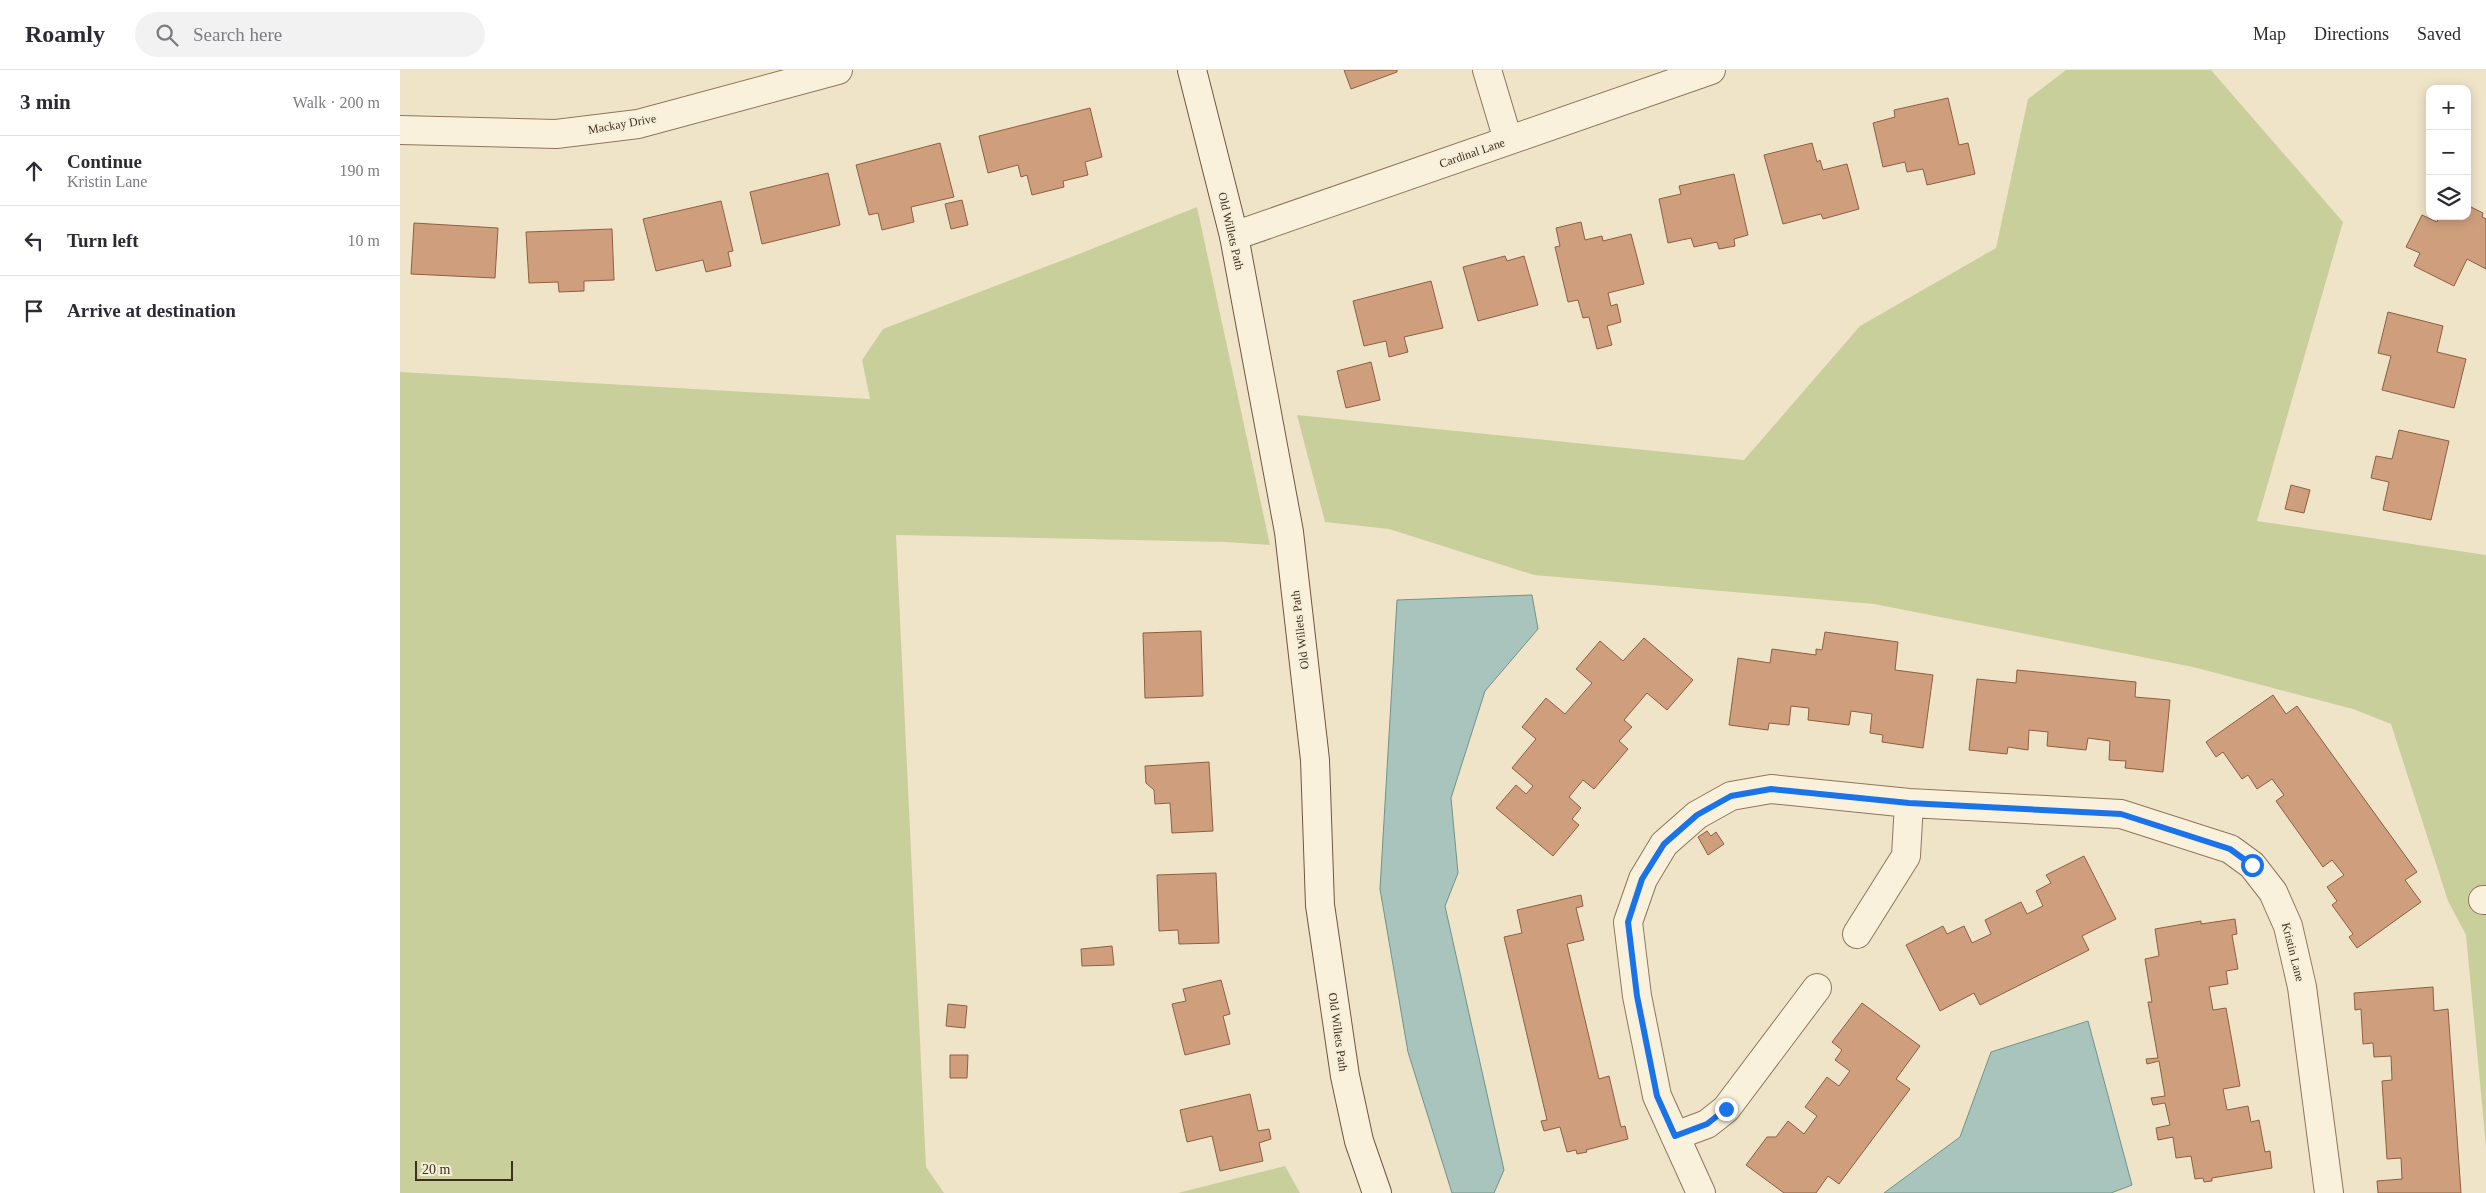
<!DOCTYPE html>
<html lang="en">
<head>
<meta charset="utf-8">
<style>
	body { margin:0; font-family:Georgia,serif; background:#f2f2f3; color:#2b2b33 }
	.controls { position:absolute; right:15px; top:15px; display:grid; overflow:hidden; border-radius:10px; box-shadow:0 2px 12px #0003 }
	.controls button { width:45px; height:45px; display:grid; place-items:center; padding:0; border:0; border-bottom:1px solid #e1e1e2; background:#fff; color:#2b2b33; font:25px sans-serif }
	.scale { position:absolute; left:15px; bottom:12px; width:98px; box-sizing:border-box; padding-left:5px; border:2px solid #3d2e20; border-top:0; font-size:14px; line-height:18px; white-space:nowrap; color:#3d2e20; -webkit-text-stroke:4px #f7eed8; paint-order:stroke }
	.stop { position:absolute; width:15px; height:15px; margin:-11px; border:4px solid #1a73e8; border-radius:50%; background:#fff }
	.stop.end { background:#1a73e8; border-color:#fff; box-shadow:0 1px 5px #0008 }
	.list { margin:0; padding:0; list-style:none }
	h2 { display:flex; justify-content:space-between; align-items:center; height:65px; margin:0; padding:0 20px; font-size:21px }
	h2 small { font-size:16px; font-weight:400; color:#7c7c81 }
	.list li { display:grid; grid-template-columns:32px 1fr auto; gap:15px; align-items:center; box-sizing:border-box; height:70px; padding:0 20px; border-top:1px solid #e1e1e2 }
	.list b { display:block; font-size:19px; white-space:nowrap }
	.list p { margin:0; font-size:16px; white-space:nowrap; color:#7c7c81 }
	.list em { font-size:16px; font-style:normal; color:#7c7c81 }
	.icon { flex:none; width:28px; height:28px; fill:none; stroke:currentColor; stroke-width:2; stroke-linecap:round; stroke-linejoin:round }
	.map { position:relative; flex:none; width:2086px; height:1123px; overflow:hidden }
	header { display:flex; align-items:center; gap:30px; box-sizing:border-box; height:70px; padding:0 25px; background:#fff; border-bottom:1px solid #e1e1e2 }
	header strong { font-size:24px }
	nav { display:flex; gap:28px; margin-inline-start:auto; font-size:18px }
	.search { width:350px; height:45px; background:#f2f2f3; display:flex; align-items:center; gap:12px; box-sizing:border-box; padding:0 18px; border-radius:28px; color:#7c7c81; font-size:19px }
	main { display:flex }
	aside { flex:1; background:#fff }
	.map>svg:first-child { display:block }
	.green { fill:#c9cf9b }
	.water { fill:#a9c4bc; stroke:#6f938a }
	.building { fill:#cf9f7d; stroke:#8d5f41 }
	.lines { fill:none; stroke-linecap:round; stroke-linejoin:round }
	.street-casing { stroke:#8d765c; stroke-width:30 }
	.secondary-casing { stroke:#6f573f; stroke-width:30 }
	.street { stroke:#faf1dc; stroke-width:28 }
	.secondary { stroke:#faf1dc; stroke-width:28 }
	.route { stroke:#1a73e8; stroke-width:6 }
	.labels { text-anchor:middle; dominant-baseline:central; stroke-width:4; stroke-linejoin:round; paint-order:stroke }
	.street-label { font-size:12px; fill:#3d2e20; stroke:#f7eed8 }
</style>
</head>
<body>
<header>
<strong>Roamly</strong>
<div class="search"><svg class="icon" aria-label="search" viewBox="0 0 24 24"><circle cx="10" cy="10" r="6"/><path d="M15 15l6 6"/></svg>Search here</div>
<nav><a>Map</a><a>Directions</a><a>Saved</a></nav>
</header>
<main>
<aside>
<h2>3 min<small>Walk · 200 m</small></h2>
<ul class="list">
<li><svg class="icon" aria-label="ahead" viewBox="0 0 24 24"><path d="M12 20V5M6 11l6-6 6 6"/></svg><div><b>Continue</b><p>Kristin Lane</p></div><em>190 m</em></li>
<li><svg class="icon" aria-label="left" viewBox="0 0 24 24"><path d="M17 20v-9H6M10 6l-5 5 5 5"/></svg><div><b>Turn left</b></div><em>10 m</em></li>
<li><svg class="icon" aria-label="arrive" viewBox="0 0 24 24"><path d="M6 21V4h12l-3 4 3 4H6"/></svg><div><b>Arrive at destination</b></div></li>
</ul>
</aside>
<div class="map">
<svg width="2086" height="1123" viewBox="0 0 2086 1123">
	<rect width="100%" height="100%" fill="#f0e4c8"/>
	<path class="green" d="M1666,0H1811L1943,152L1857,451L2086,485V1076L2066,865L2048,831L1991,654L1953,639L1793,597L1474,534L1134,505L989,459L925,452L897,345L1344,390L1460,256L1596,178L1628,29Z
		M797,137L870,475L825,472L496,465L526,1097L544,1123H0V302L470,329L462,290L483,259L679,184Z
		M885,1096L900,1123H778Z"/>
	<path class="water" d="M1132,525L1138,559L1085,621L1051,728L1058,803L1045,836L1104,1100L1094,1123H1052L1008,982L980,819L997,530Z
		M1688,951L1732,1115L1711,1123H1484L1560,1067L1591,982Z"/>
	<path class="building" d="M944,0H997V2L951,19Z
		M1548,28L1559,75L1568,73L1575,104L1527,115L1523,99L1507,102L1505,92L1483,97L1473,53L1495,47L1494,40Z
		M690,38L702,87L685,92L688,105L663,111L664,117L632,125L627,105L621,107L618,95L588,103L579,66Z
		M540,73L554,127L511,137L514,152L482,160L478,143L469,145L456,95Z
		M1412,73L1417,92L1420,90L1423,100L1447,94L1459,139L1423,149L1421,144L1383,154L1364,85Z
		M428,103L440,155L362,174L350,122Z
		M1334,104L1348,165L1334,169L1335,176L1319,179L1317,172L1294,177L1291,168L1268,173L1259,129L1281,124L1279,116Z
		M562,130L568,155L551,159L545,134Z
		M321,131L333,181L328,182L331,196L306,202L303,190L256,201L243,149Z
		M2067,135L2083,143L2082,147L2086,149V199L2067,189L2054,216L2014,196L2020,183L2006,177L2022,145L2037,152L2039,146H2067Z
		M1181,152L1185,170L1202,166L1203,171L1231,164L1244,214L1208,223L1211,236L1217,234L1221,252L1207,256L1212,275L1197,279L1189,247L1183,248L1178,230L1168,232L1155,177L1160,176L1156,158Z
		M14,153L98,158L95,208L11,204Z
		M212,159L214,210L184,211V221L159,222L158,212L129,213L126,162Z
		M1105,186L1107,191L1124,186L1138,235L1078,251L1063,197Z
		M1031,211L1043,258L1004,267L1008,282L989,287L986,271L964,276L953,231Z
		M1988,242L2043,256L2037,282L2066,289L2054,338L1982,320L1991,286L1978,283Z
		M971,292L980,330L946,338L937,301Z
		M1999,360L2049,371L2031,450L1983,440L1989,412L1971,408L1976,386L1992,389Z
		M1891,415L1910,420L1904,443L1885,439Z
		M801,561L803,626L745,628L743,563Z
		M1425,562L1498,572L1495,600L1533,605L1523,678L1482,672L1483,665L1470,663L1472,644L1451,641L1449,655L1408,650L1409,638L1391,636L1389,655L1369,653L1368,660L1329,655L1338,588L1370,593L1372,579L1416,585V579L1422,580Z
		M1244,568L1293,610L1267,640L1247,623L1224,650L1232,657L1219,671L1228,679L1194,719L1183,710L1169,727L1181,738L1172,749L1179,755L1153,786L1096,738L1116,715L1126,724L1133,716L1112,698L1136,669L1122,657L1146,628L1165,644L1192,613L1176,599L1200,571L1223,591Z
		M1617,600L1736,612L1735,627L1770,630L1763,702L1725,698L1726,691L1709,690L1710,671L1688,668L1686,680L1647,676L1648,662L1629,660L1628,680L1608,677L1607,684L1569,680L1577,609L1616,613Z
		M1873,625L1886,644L1897,636L2017,802L2005,810L2021,832L1957,878L1949,867L1953,864L1932,835L1937,831L1927,817L1944,805L1932,790L1923,797L1876,731L1884,725L1872,709L1857,719L1848,705L1842,709L1823,682L1816,687L1806,672Z
		M809,692L813,761L772,763L770,733L755,734L754,720L746,713L745,696Z
		M1307,761L1311,766L1316,762L1324,774L1308,785L1298,767Z
		M1684,786L1716,849L1682,866L1689,880L1580,935L1574,923L1540,941L1506,875L1543,856L1547,864L1564,856L1572,873L1591,864L1585,850L1621,832L1627,844L1643,836L1636,821L1651,813L1646,805Z
		M816,803L819,873L779,874L778,860L759,861L757,805Z
		M1181,825L1183,836L1176,838L1184,870L1167,874L1199,1009L1209,1006L1221,1057L1225,1056L1228,1069L1186,1080L1187,1082L1177,1084L1176,1080L1167,1082L1160,1057L1144,1061L1141,1051L1147,1050L1104,867L1122,863L1117,840Z
		M1835,849L1837,864L1832,865L1838,899L1826,901L1828,914L1809,917L1813,940L1826,938L1840,1016L1823,1019L1827,1040L1848,1036L1851,1052L1859,1050L1865,1082L1870,1081L1872,1098L1812,1108V1111L1804,1112L1803,1108L1795,1109L1791,1086L1776,1088L1773,1067L1758,1070L1756,1058L1770,1055L1765,1033L1753,1035L1751,1028L1765,1026L1759,991L1747,994L1746,989L1758,988L1748,932H1752L1745,889L1759,886L1755,859L1801,851V854Z
		M712,876L714,895L682,896L681,879Z
		M821,910L830,944L823,946L830,974L785,985L772,934L786,931L783,919Z
		M2033,917L2034,941L2048,939L2061,1123H1978L1977,1111L2002,1109L2001,1088L1987,1089L1982,1011L1992,1010L1991,986L1974,987L1973,973L1963,974L1961,939L1955,940L1954,923Z
		M1462,933L1520,976L1496,1009L1510,1019L1439,1114L1428,1106L1416,1123H1384L1346,1095L1367,1067H1376L1388,1051L1404,1064L1417,1046L1405,1037L1427,1007L1439,1016L1450,1001L1435,990L1442,980L1432,972Z
		M548,934L567,936L565,958L546,956Z
		M550,985H568L567,1008H550Z
		M850,1024L858,1061L869,1059L871,1069L859,1073L863,1091L820,1101L812,1066L787,1072L780,1040Z"/>
	<g class="lines">
		<defs>
			<path id="street" d="M1087,0L1108,70
				M0,60L156,64L238,54L438,0
				M834,166L1311,0
				M2083,830H2086
				M1457,864L1506,786L1509,733
				M1275,1066L1307,1054L1326,1039L1417,918
				M1301,1123L1257,1026L1237,926L1228,852L1243,809L1264,774L1297,745L1331,726L1371,719L1509,733L1721,744L1830,779L1852,795L1873,822L1888,856L1902,917L1929,1123"/>
			<path id="secondary" d="M792,0L834,166L889,462L915,690L920,835L945,1006L959,1071L977,1123"/>
		</defs>
		<use href="#street" class="street-casing"/>
		<use href="#secondary" class="secondary-casing"/>
		<use href="#street" class="street"/>
		<use href="#secondary" class="secondary"/>
	</g>
	<g class="lines">
		<path class="route" d="M1326,1039L1307,1054L1275,1066L1257,1026L1237,926L1228,852L1242,809L1264,774L1297,745L1331,726L1371,719L1509,733L1721,744L1830,779L1852,795"/>
	</g>
	<g class="labels">
		<g class="street-label">
			<text transform="translate(222 54) rotate(-10)">Mackay Drive</text>
			<text transform="translate(1072 83) rotate(-19)">Cardinal Lane</text>
			<text transform="translate(831 161) rotate(77)">Old Willets Path</text>
			<text transform="translate(900 560) rotate(-97)">Old Willets Path</text>
			<text transform="translate(1893 882) rotate(76)">Kristin Lane</text>
			<text transform="translate(938 962) rotate(82)">Old Willets Path</text>
		</g>
	</g>
</svg>
<div class="controls">
<button>+</button>
<button>−</button>
<button><svg class="icon" aria-label="layers" viewBox="0 0 24 24"><path d="M12 4l9 5-9 5-9-5zM3 14l9 5 9-5"/></svg></button>
</div>
<div class="scale">20 m</div>
<div class="stop" style="left:1852px;top:795px"></div>
<div class="stop end" style="left:1326px;top:1039px"></div>
</div>
</main>
</body>
</html>
